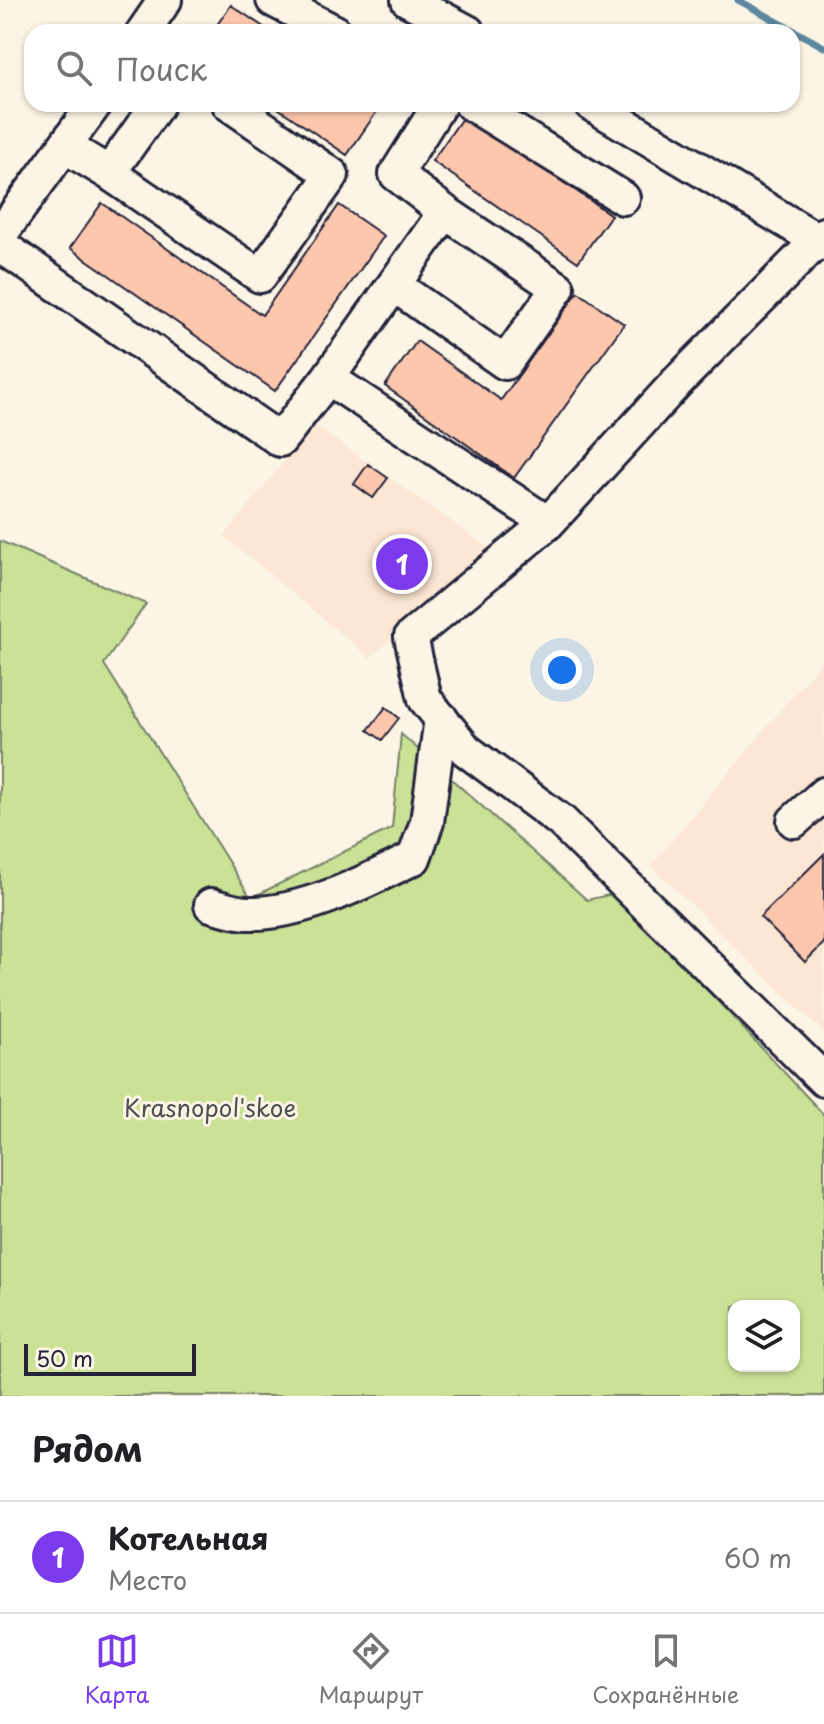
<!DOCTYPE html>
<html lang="ru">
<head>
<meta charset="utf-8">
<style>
	body { margin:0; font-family:"Playpen Sans",sans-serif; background:#f6f6f6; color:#202124 }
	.controls { position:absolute; right:24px; bottom:24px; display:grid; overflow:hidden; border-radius:16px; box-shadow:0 2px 6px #0004 }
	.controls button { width:72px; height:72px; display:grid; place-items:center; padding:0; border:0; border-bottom:2px solid #e0e0e0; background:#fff; color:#202124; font:40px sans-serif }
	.scale { position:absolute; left:24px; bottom:20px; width:172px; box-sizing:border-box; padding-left:8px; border:4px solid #22223b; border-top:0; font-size:22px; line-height:28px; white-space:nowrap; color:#22223b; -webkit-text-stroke:6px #fcf5e5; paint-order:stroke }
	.you { position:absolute; left:562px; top:670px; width:28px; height:28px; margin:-20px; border:6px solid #fff; border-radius:50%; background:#1a73e8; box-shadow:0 0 0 12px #1a73e833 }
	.badge { display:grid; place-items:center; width:52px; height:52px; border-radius:50%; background:#7c3aed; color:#fff; font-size:26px; font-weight:700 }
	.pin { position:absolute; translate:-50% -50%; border:4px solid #fff; box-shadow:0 2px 8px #0006 }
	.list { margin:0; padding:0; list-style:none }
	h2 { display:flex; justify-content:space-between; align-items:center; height:104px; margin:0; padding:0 32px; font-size:34px }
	h2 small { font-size:26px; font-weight:400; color:#757577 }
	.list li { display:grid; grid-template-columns:52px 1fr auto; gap:24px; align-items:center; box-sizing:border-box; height:112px; padding:0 32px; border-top:2px solid #e0e0e0 }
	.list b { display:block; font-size:30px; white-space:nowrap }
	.list p { margin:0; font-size:26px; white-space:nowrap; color:#757577 }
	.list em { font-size:26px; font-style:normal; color:#757577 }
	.icon { flex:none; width:44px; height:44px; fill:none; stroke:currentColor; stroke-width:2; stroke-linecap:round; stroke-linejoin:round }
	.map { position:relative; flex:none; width:824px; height:1396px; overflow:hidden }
	.search { position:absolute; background:#fff; box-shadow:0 2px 6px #0004; left:24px; right:24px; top:24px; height:88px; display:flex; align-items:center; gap:20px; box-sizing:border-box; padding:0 28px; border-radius:24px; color:#757577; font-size:30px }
	.sheet { height:216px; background:#fff }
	nav { display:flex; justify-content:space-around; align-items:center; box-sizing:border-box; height:112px; border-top:2px solid #e0e0e0; background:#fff; font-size:22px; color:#757577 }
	nav a { display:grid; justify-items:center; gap:4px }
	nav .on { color:#7c3aed }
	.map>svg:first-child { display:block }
	.built { fill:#fce7d4 }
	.green { fill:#cae196; stroke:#768268; stroke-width:2; fill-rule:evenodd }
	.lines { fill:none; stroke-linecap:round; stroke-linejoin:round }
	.stream { stroke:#5b879f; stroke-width:7 }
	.building { fill:#fcc7ad; stroke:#22223b; stroke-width:2 }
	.minor-casing { stroke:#22223b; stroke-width:38 }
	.minor { stroke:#fcf5e5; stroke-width:32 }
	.labels { text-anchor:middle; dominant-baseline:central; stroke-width:6; stroke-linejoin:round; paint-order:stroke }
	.park-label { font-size:24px; fill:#4c5252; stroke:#fcf5e5 }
</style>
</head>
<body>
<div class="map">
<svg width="824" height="1396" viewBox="0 0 824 1396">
	<rect width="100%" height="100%" fill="#fcf5e5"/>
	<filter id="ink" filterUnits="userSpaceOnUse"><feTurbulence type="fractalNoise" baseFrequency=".0125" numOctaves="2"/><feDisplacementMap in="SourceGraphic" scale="16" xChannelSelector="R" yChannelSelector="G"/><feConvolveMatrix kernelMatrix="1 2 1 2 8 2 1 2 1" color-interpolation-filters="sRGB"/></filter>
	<g filter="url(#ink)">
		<path class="built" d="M314,425L490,549L370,658L224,536Z
			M824,658V1033L651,866Z"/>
		<path class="green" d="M0,541L146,604L104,664L251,898L392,828L401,734L587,900L617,893L824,1115V1396H0ZM734,1306H794V1366H734Z"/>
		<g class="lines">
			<path class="stream" d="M738,0L824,47"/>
		</g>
		<path class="building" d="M231,5L271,32H212Z
			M272,104H376L380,107L347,155Z
			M465,114L611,215L578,262L432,161Z
			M102,203L262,315L339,205L384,236L275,391L70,248Z
			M578,292L624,324L514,478L385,386L417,341L501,400Z
			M368,464L388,478L373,498L354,484Z
			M392,544L425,568L412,585L380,561Z
			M386,707L399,718L382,740L368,730Z
			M824,854V943L805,962L760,917Z"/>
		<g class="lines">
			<defs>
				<path id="minor" d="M273,0L335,32
					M408,0L468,32
					M143,32L165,0
					M471,104L623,198
					M591,104L824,244
					M66,147L109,173L260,276L332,175L229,104
					M109,173L158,104
					M824,234L678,381L548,523L411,637L425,699L466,750L561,821L824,1080
					M0,235L95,104
					M0,245L280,440L328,378L445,212
					M394,285L505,363L558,288L445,212L396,174L440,104
					M328,378L548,523
					M794,821L824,794
					M211,905C223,908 236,913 248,913C301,915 367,881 414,858L427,822L441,718"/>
			</defs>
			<use href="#minor" class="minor-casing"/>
			<use href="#minor" class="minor"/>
		</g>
	</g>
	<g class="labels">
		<g class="park-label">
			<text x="210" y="1107">Krasnopol'skoe</text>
		</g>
	</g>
</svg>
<div class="controls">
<button><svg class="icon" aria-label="layers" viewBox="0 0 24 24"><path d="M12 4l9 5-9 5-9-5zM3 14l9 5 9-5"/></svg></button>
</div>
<div class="scale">50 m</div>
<div class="you"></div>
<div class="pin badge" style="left:402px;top:564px">1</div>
<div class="search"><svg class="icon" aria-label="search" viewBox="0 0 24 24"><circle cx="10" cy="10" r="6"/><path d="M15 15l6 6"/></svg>Поиск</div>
</div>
<section class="sheet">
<h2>Рядом<small></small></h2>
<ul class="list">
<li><span class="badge">1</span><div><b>Котельная</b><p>Место</p></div><em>60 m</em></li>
</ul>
</section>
<nav>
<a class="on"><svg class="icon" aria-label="map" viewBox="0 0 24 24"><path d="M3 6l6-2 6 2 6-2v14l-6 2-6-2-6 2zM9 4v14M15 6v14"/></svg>Карта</a>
<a><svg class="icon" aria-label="directions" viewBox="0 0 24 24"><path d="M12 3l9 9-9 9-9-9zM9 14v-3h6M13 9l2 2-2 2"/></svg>Маршрут</a>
<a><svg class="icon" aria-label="saved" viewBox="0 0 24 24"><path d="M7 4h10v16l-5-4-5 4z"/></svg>Сохранённые</a>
</nav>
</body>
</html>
